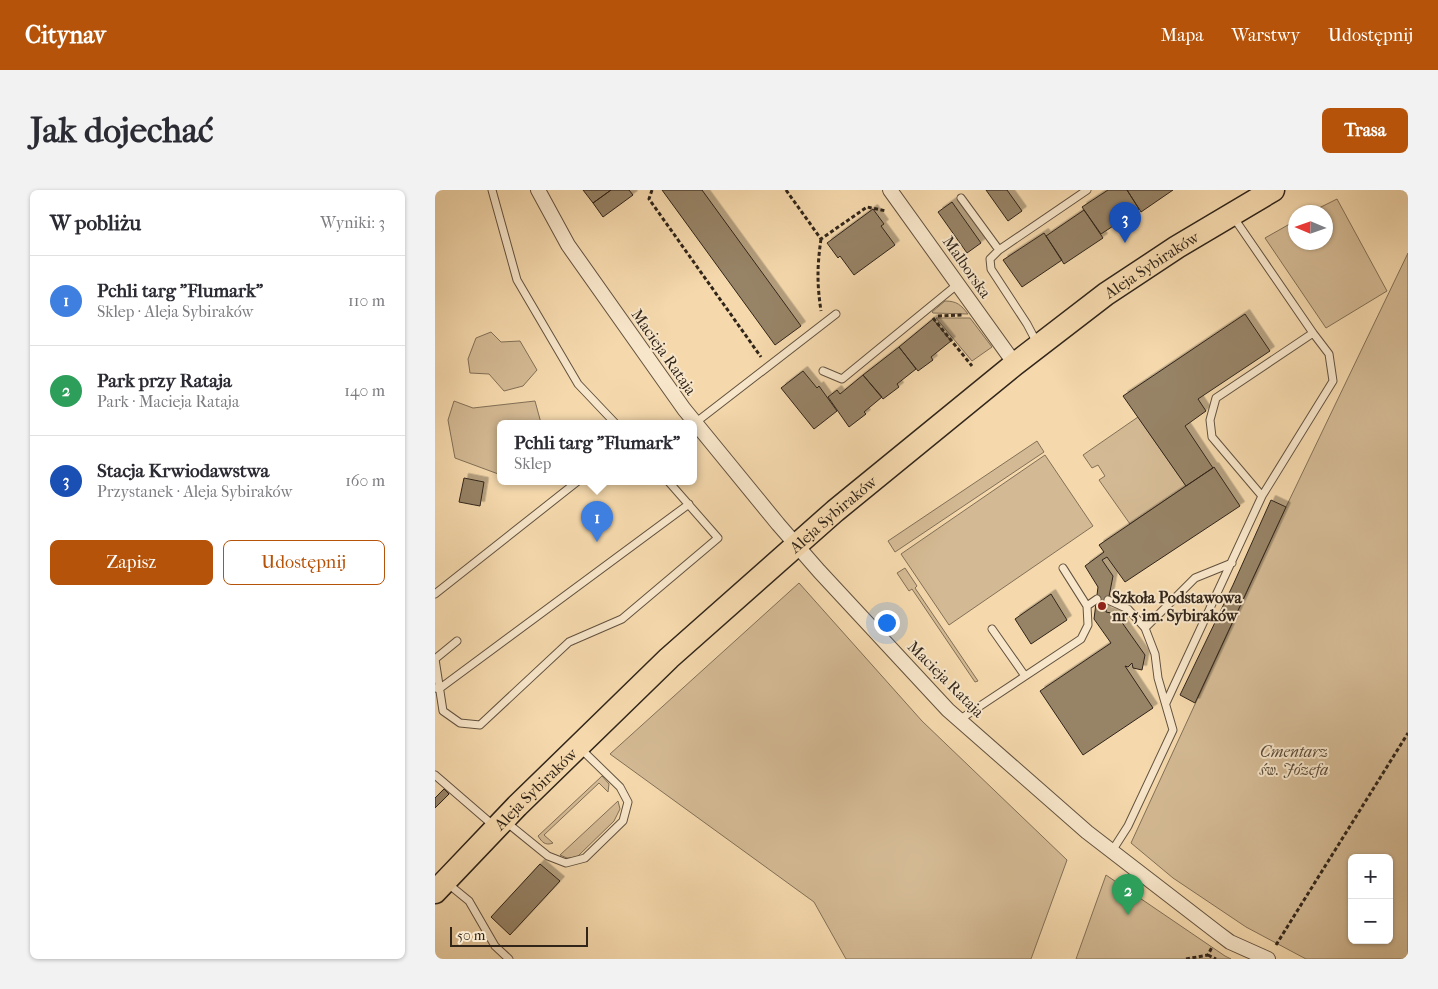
<!DOCTYPE html>
<html lang="pl">
<head>
<meta charset="utf-8">
<style>
	body { margin:0; font-family:"IM FELL French Canon",serif; background:#f2f2f3; color:#2b2b33 }
	.controls { position:absolute; right:15px; bottom:15px; display:grid; overflow:hidden; border-radius:8px; box-shadow:0 1px 4px #0004 }
	.controls button { width:45px; height:45px; display:grid; place-items:center; padding:0; border:0; border-bottom:1px solid #e1e1e2; background:#fff; color:#2b2b33; font:25px sans-serif }
	.compass { position:absolute; left:853px; top:15px; width:45px; height:45px; border-radius:50%; background:#fff; box-shadow:0 1px 4px #0004; rotate:272deg }
	.scale { position:absolute; left:15px; bottom:12px; width:138px; box-sizing:border-box; padding-left:5px; border:2px solid #31251a; border-top:0; font-size:14px; line-height:18px; white-space:nowrap; color:#31251a; -webkit-text-stroke:4px #f8e6ca; paint-order:stroke }
	.you { position:absolute; left:451px; top:432px; width:18px; height:18px; margin:-12px; border:4px solid #fff; border-radius:50%; background:#1a73e8; box-shadow:0 0 0 8px #1a73e833 }
	.badge { display:grid; place-items:center; width:32px; height:32px; border-radius:50%; background:#b45309; color:#fff; font-size:16px; font-weight:700 }
	.pin { position:absolute; translate:-50% -41px; filter:drop-shadow(0 1px 2px #0008) }
	.pin::after { content:''; position:absolute; top:26px; width:18px; height:15px; background:inherit; clip-path:polygon(0 0,100% 0,50% 100%) }
	.popup { position:absolute; left:62px; top:230px; width:200px; height:65px; box-sizing:border-box; display:grid; place-content:center; border-radius:8px; background:#fff; filter:drop-shadow(0 1px 4px #0005); font-size:16px; white-space:nowrap; color:#7c7c81 }
	.popup b { font-size:19px; color:#2b2b33 }
	.popup::after { content:''; position:absolute; left:50%; top:100%; margin-left:-10px; border:10px solid transparent; border-top-color:#fff }
	.list { margin:0; padding:0; list-style:none }
	h2 { display:flex; justify-content:space-between; align-items:center; height:65px; margin:0; padding:0 20px; font-size:21px }
	h2 small { font-size:16px; font-weight:400; color:#7c7c81 }
	.list li { display:grid; grid-template-columns:32px 1fr auto; gap:15px; align-items:center; box-sizing:border-box; height:90px; padding:0 20px; border-top:1px solid #e1e1e2 }
	.list b { display:block; font-size:19px; white-space:nowrap }
	.list p { margin:0; font-size:16px; white-space:nowrap; color:#7c7c81 }
	.list em { font-size:16px; font-style:normal; color:#7c7c81 }
	.actions { display:flex; gap:10px; padding:15px 20px }
	.actions a { flex:1; padding:11px 0; border:1px solid #b45309; border-radius:8px; text-align:center; font-size:18px; color:#b45309 }
	.actions .main { background:#b45309; color:#fff }
	.map { position:relative; flex:none; width:973px; height:769px; overflow:hidden; border-radius:8px }
	header { display:flex; align-items:center; gap:30px; box-sizing:border-box; height:70px; padding:0 25px; background:#b45309; color:#fff }
	header strong { font-size:24px }
	nav { display:flex; gap:28px; margin-inline-start:auto; font-size:18px }
	.intro { display:flex; align-items:center; justify-content:space-between; box-sizing:border-box; height:120px; padding:0 30px }
	h1 { margin:0; font-size:35px }
	.button { padding:12px 22px; border-radius:8px; background:#b45309; color:#fff; font-size:18px; font-weight:700 }
	main { display:flex; gap:30px; padding:0 30px }
	aside { flex:1; background:#fff; border-radius:8px; box-shadow:0 1px 4px #0004 }
	.map>svg:first-child { display:block }
	.green { fill:#d4ba94; stroke:#827057; fill-rule:evenodd }
	.building { fill:#978366; stroke:#31251a; filter:url(#shadow) }
	.lines { fill:none; stroke-linecap:round; stroke-linejoin:round }
	.lane-casing { stroke:#62523f; stroke-width:9 }
	.street-casing { stroke:#62523f; stroke-width:16 }
	.primary-casing { stroke:#31251a; stroke-width:25 }
	.path { stroke:#31251a; stroke-width:3; stroke-dasharray:4 2.5; stroke-linecap:butt }
	.lane { stroke:#f8e6ca; stroke-width:7 }
	.street { stroke:#f8e6ca; stroke-width:14 }
	.primary { stroke:#f5d9ad; stroke-width:22 }
	.poi-dot { fill:#8f2418; stroke:#f8e6ca; stroke-width:2 }
	.labels { text-anchor:middle; dominant-baseline:central; stroke-width:4; stroke-linejoin:round; paint-order:stroke }
	.street-label { font-size:16px; fill:#31251a; stroke:#f8e6ca }
	.poi-label { font-size:16px; font-weight:bold; fill:#31251a; stroke:#f8e6ca; text-anchor:start }
	.park-label { font-size:16px; font-style:italic; fill:#5a4a38; stroke:#f8e6ca }
</style>
</head>
<body>
<header>
<strong>Citynav</strong>
<nav><a>Mapa</a><a>Warstwy</a><a>Udostępnij</a></nav>
</header>
<div class="intro"><h1>Jak dojechać</h1><a class="button">Trasa</a></div>
<main>
<aside>
<h2>W pobliżu<small>Wyniki: 3</small></h2>
<ul class="list">
<li><span class="badge" style="background:#3f7fe0">1</span><div><b>Pchli targ &quot;Flumark&quot;</b><p>Sklep · Aleja Sybiraków</p></div><em>110 m</em></li>
<li><span class="badge" style="background:#2e9e5b">2</span><div><b>Park przy Rataja</b><p>Park · Macieja Rataja</p></div><em>140 m</em></li>
<li><span class="badge" style="background:#1a4fb4">3</span><div><b>Stacja Krwiodawstwa</b><p>Przystanek · Aleja Sybiraków</p></div><em>160 m</em></li>
</ul>
<div class="actions"><a class="main">Zapisz</a><a>Udostępnij</a></div>
</aside>
<div class="map">
<svg width="973" height="769" viewBox="0 0 973 769">
	<defs>
		<filter id="shadow"><feDropShadow dx="4.5" dy="-4.5" stdDeviation="0" flood-color="#0004"/></filter>
	</defs>
	<rect width="100%" height="100%" fill="#f5d9ad"/>
	<filter id="stains"><feTurbulence type="fractalNoise" baseFrequency=".004" numOctaves="4"/><feColorMatrix values="0 0 0 0 .2 0 0 0 0 .09 0 0 0 0 .02 0 0 0 .5 -.17"/></filter>
	<radialGradient id="worn" r=".72"><stop offset=".6" stop-color="#630" stop-opacity="0"/><stop offset="1" stop-color="#630" stop-opacity=".3"/></radialGradient>
	<path class="green" d="M902,9L952,101L891,138L830,48L860,31L861,52H891V22H876Z
		M973,63V769H871L811,737L738,688L696,653L851,317ZM917,668H954V750H917Z
		M510,111C522,111 526,115 533,124L498,123L497,122Z
		M501,128H535L557,157L537,171Z
		M56,142L66,152L85,151L102,180L88,196L69,201L54,184L35,183L33,169L41,148Z
		M19,211L38,218L100,211L106,233H66V285L20,268L13,230Z
		M703,227L751,296L695,334L664,290L670,286L663,275L657,278L648,265Z
		M602,251L609,262L460,362L453,351Z
		M610,265L658,336L514,435L466,364Z
		M470,378L482,396L480,398L543,491L540,492L477,399L474,401L462,383Z
		M364,393L487,531L632,670L596,769H411L379,712L175,564Z
		M167,586L174,594L173,602L164,593L109,645L118,653C110,656 107,652 103,646Z
		M183,611L185,619L179,631L142,667L132,668L125,665Z
		M671,685L790,766L796,769H641Z"/>
	<path class="building" d="M148,0H176L158,13Z
		M176,0H194L198,5L168,27L158,13Z
		M227,0H267L366,136L340,155Z
		M551,0H572L587,21L573,31Z
		M673,0H692L704,19L666,44L647,17Z
		M692,0H738L706,22Z
		M517,12L546,53L532,63L503,22Z
		M438,19L449,34L446,36L460,55L419,85L405,66L403,68L392,53Z
		M649,20L668,48L629,74L611,46Z
		M609,43L627,70L587,97L568,70Z
		M810,124L835,161L763,209L771,221L750,236L778,278L751,296L688,206Z
		M498,129L516,151L496,167L498,170L483,181L464,157Z
		M464,157L481,179L462,194L464,197L448,209L428,185Z
		M368,181L382,198L384,196L402,221L379,239L346,198Z
		M428,185L447,207L429,222L431,224L414,237L393,207L402,200L405,204Z
		M779,277L805,316L690,392L672,367L667,370L678,386L671,422L681,424L710,465L707,480L698,478L697,473L693,477L690,476L718,518L648,565L605,501L676,453L659,429L663,397L650,376L669,362L664,355Z
		M29,288L49,292L45,316L24,312Z
		M836,310L851,317L760,513L745,505L798,395Z
		M616,404L632,430L596,454L580,429Z
		M9,599L14,604L0,618V608Z
		M105,674L125,691L75,745L56,727Z"/>
	<g class="lines">
		<defs>
			<path id="lane" d="M57,0L82,90L143,194L180,233
				M526,8L564,60L652,0
				M799,28L878,143
				M564,60L555,69L556,79L592,134L602,153
				M388,181L407,189L523,94
				M260,233L401,124
				M0,404L143,291
				M673,410L693,419L710,438
				M652,416L662,409
				M557,439L590,486
				M22,451L0,469L8,521L25,533L45,535L134,452L187,429L283,348L233,291
				M0,498L4,499L254,314
				M731,513L827,306L898,191L894,164L878,143L781,208L775,230L777,247L827,306
				M524,530L646,449L653,435L652,416L628,378
				M0,585L59,636
				M71,632L113,666L131,673L150,668L188,631L193,612L185,597L146,559
				M677,661L693,636L738,540L723,488L720,464L710,438L760,388L797,373
				M12,693L34,711L60,756L74,769"/>
			<path id="street" d="M103,0L133,55L249,219L343,334L384,381L513,520L652,642L783,743L795,752L833,769
				M455,0L580,174"/>
			<g id="primary">
				<path id="s1" d="M0,702L82,616L234,468L400,321L580,174L671,104L742,57L838,0"/>
			</g>
		</defs>
		<use href="#lane" class="lane-casing"/>
		<use href="#street" class="street-casing"/>
		<use href="#primary" class="primary-casing"/>
		<path class="path" d="M217,0L214,9L326,167
			M351,0L386,49L432,17L451,21
			M386,49C382,77 382,94 386,121
			M503,126L527,125
			M498,128L537,176
			M841,755L973,543
			M773,765L781,769
			M751,769L773,765L777,757"/>
		<use href="#lane" class="lane"/>
		<use href="#street" class="street"/>
		<use href="#primary" class="primary"/>
	</g>
	<circle class="poi-dot" cx="667" cy="416" r="5"/>
	<g class="labels">
		<g class="street-label">
			<text stroke="none"><textPath href="#s1" startOffset="954">Aleja Sybiraków</textPath></text>
			<text transform="translate(532 77) rotate(55)">Malborska</text>
			<text transform="translate(229 162) rotate(55)">Macieja Rataja</text>
			<text stroke="none"><textPath href="#s1" startOffset="549">Aleja Sybiraków</textPath></text>
			<text transform="translate(511 489) rotate(45)">Macieja Rataja</text>
			<text stroke="none"><textPath href="#s1" startOffset="144">Aleja Sybiraków</textPath></text>
		</g>
		<g class="poi-label">
			<text x="677" y="407">Szkoła Podstawowa<tspan x="677" dy="18">nr 5 im. Sybiraków</tspan></text>
		</g>
		<g class="park-label">
			<text x="859" y="561">Cmentarz<tspan x="859" dy="18">św. Józefa</tspan></text>
		</g>
	</g>
	<rect width="100%" height="100%" filter="url(#stains)"/>
	<rect width="100%" height="100%" fill="url(#worn)"/>
</svg>
<div class="controls">
<button>+</button>
<button>−</button>
</div>
<svg class="compass" viewBox="-18 -18 36 36"><path d="M0-13l5 13h-10z" fill="#e53935"/><path d="M0 13l5-13h-10z" fill="#7c7c81"/></svg>
<div class="scale">50 m</div>
<div class="you"></div>
<div class="pin badge" style="left:162px;top:352px;background:#3f7fe0">1</div>
<div class="popup"><b>Pchli targ &quot;Flumark&quot;</b>Sklep</div>
<div class="pin badge" style="left:693px;top:725px;background:#2e9e5b">2</div>
<div class="pin badge" style="left:690px;top:53px;background:#1a4fb4">3</div>
</div>
</main>
</body>
</html>
